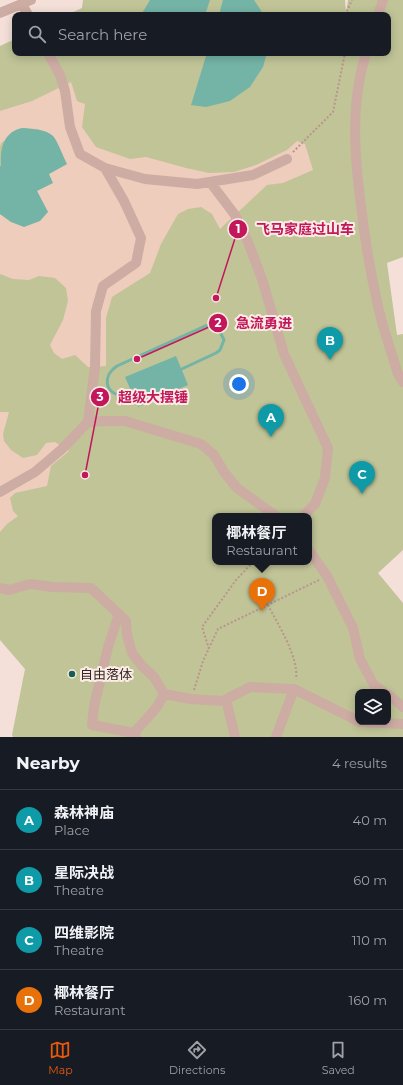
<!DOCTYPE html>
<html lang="en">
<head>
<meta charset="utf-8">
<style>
	body { margin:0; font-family:Montserrat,"Noto Sans SC",sans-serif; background:#242831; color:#f1f3f6 }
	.controls { position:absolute; right:12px; bottom:12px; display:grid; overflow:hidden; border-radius:8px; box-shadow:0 2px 10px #0003 }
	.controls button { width:36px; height:36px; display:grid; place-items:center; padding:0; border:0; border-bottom:1px solid #363941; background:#171b24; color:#f1f3f6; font:20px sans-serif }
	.you { position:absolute; left:239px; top:384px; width:14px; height:14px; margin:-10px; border:3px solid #fff; border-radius:50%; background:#1a73e8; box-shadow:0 0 0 6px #1a73e833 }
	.badge { display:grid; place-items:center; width:26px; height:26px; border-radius:50%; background:#ea580c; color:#fff; font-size:13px; font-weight:700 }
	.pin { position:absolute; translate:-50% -33px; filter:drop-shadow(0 1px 2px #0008) }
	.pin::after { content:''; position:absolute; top:21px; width:14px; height:12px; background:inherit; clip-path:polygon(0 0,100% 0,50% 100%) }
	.popup { position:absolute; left:212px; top:513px; width:100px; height:52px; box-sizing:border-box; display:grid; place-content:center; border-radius:8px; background:#171b24; filter:drop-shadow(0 1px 3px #0005); font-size:13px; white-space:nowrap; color:#9ea1a6 }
	.popup b { font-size:15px; color:#f1f3f6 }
	.popup::after { content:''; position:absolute; left:50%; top:100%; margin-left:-8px; border:8px solid transparent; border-top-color:#171b24 }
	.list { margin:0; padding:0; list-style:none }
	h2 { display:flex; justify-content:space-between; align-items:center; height:52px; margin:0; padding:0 16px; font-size:17px }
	h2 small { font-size:13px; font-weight:400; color:#9ea1a6 }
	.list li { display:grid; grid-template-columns:26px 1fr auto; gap:12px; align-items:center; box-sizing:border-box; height:60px; padding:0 16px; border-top:1px solid #363941 }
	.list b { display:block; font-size:15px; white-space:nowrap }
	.list p { margin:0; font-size:13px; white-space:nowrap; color:#9ea1a6 }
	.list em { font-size:13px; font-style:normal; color:#9ea1a6 }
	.icon { flex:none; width:22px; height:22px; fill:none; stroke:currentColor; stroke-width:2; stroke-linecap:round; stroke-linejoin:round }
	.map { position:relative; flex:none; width:403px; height:737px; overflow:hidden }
	.search { position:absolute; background:#171b24; box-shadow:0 2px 10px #0003; left:12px; right:12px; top:12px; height:44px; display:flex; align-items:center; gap:10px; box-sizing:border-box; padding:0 14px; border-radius:8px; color:#9ea1a6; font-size:15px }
	.sheet { height:292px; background:#171b24 }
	nav { display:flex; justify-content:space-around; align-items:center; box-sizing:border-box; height:56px; border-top:1px solid #363941; background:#171b24; font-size:11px; color:#9ea1a6 }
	nav a { display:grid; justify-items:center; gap:2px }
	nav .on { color:#ea580c }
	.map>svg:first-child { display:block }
	.green { fill:#c0c497; fill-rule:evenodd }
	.plaza { fill:#eecdbd }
	.water { fill:#74b4a7 }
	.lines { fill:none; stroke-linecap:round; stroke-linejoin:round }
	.stream { stroke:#74b4a7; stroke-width:3 }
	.path { stroke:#b9958d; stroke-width:2; stroke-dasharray:2 2; stroke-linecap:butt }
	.minor { stroke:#cdaca3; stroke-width:10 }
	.poi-dot { fill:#175d51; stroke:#fbece5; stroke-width:1.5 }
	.labels { text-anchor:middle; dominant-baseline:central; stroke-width:4; stroke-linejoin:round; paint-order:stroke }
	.poi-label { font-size:13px; fill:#372726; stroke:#fbece5; text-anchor:start }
	.leader { fill:none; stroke:#c2185b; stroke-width:1.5 }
	.callout-dot { fill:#c2185b; stroke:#fbece5; stroke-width:1.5 }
	.mark-label { font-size:12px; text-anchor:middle; font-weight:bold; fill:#fff }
	.callout-label { font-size:14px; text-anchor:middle; font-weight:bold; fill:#c2185b; stroke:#fbece5; stroke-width:4; stroke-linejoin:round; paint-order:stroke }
</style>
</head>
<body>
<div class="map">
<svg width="403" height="737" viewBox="0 0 403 737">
	<rect width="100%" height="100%" fill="#f4e0d8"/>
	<path class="green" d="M83,0H345L346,13L348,0H403V257L387,263L397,335L403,334V550L378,573L403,603V737H13L12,735L25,669L0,640V46L15,39V53H388V15H67L82,8ZM215,516H309V562H215ZM358,692H388V722H358Z"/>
	<path class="plaza" d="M71,82L77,101L85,104L82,127L96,147L130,159L146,157L186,168L209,173L234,172L256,165L287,150L297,141L305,144L313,170L283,183L267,185L220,229L212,214L201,207L188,209L178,214L161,244L150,273L112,297L106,318V366L88,367L75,355L62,359L54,353L50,345L63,320L68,301L66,288L55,278L39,276L29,280L13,279L0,274V214L11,222L48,212L37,191L49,174L67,164L46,132L37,129L23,128L1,143L0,147V111L32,101Z
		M0,412H9L3,434L4,441L11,450L23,458L37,455L46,443L55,442L69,451L51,466L47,486L15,493L10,498L13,511L18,516L7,524L0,532Z"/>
	<path class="water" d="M150,0H210L205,15H141Z
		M223,0H254L264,15H219Z
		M207,53H267L263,67L250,87L230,101L206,107L191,105Z
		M22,128C32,129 46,129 53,136C57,140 64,158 67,164L49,174L53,183L37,191L48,212L40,221L24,227L11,222L0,214V166H1C0,147 4,132 22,128Z
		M176,356L188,385L138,407L125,377Z"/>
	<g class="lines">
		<path class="stream" d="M210,325L219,330L224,340L220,350L216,353L124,396C104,394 102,376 117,366L205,326Z"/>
		<path class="path" d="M345,15L352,0
			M293,152L333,112L345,53
			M268,605C278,625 299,657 296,679
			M209,649L202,627L236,580L253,562
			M194,690L203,661L218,629L319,580"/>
		<path class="minor" d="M22,4L28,15
			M0,13L31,0
			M378,15L383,0
			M48,53L60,75L65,91L70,127L80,154L105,168L145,179L197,184L253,175L287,159
			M366,53C351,102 354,148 360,198C364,234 370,271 378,306C383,329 391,351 398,374L403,382
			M210,182L235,215L248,242L262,279L284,354L328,448L325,478L315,504L303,516
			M88,422L105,421H125L201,444L214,455L224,472L237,488L276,516
			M0,492L35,472L62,449L88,422L95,367L96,311L103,286L136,263L141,238L124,201L105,168
			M309,550L327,576L353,628L360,659L374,685L384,692
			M0,588L9,590L30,584L53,587L91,588L126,621L127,635L132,653L142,666L154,677L164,694L191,699L223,701L250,687L294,689L358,721
			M119,614L108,647L94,706L92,725L134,733
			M388,694L403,707
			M226,699L235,737
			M360,722L403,724
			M136,737L134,733L157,707L164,694
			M276,737L294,689"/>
	</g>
	<circle class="poi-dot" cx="72" cy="674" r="4"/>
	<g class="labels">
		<g class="poi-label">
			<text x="80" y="674">自由落体</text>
		</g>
	</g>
	<path class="leader" d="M216 298L238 229M137 359L218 323M85 475L100 397"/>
	<g class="callout-dot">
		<circle cx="216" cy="298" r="4"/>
		<circle cx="137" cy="359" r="4"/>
		<circle cx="85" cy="475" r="4"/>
		<circle cx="238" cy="229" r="10"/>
		<circle cx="218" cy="323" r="10"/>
		<circle cx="100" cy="397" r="10"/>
	</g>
	<g class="mark-label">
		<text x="238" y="233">1</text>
		<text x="218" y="327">2</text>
		<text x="100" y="401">3</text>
	</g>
	<g class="callout-label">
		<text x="305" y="234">飞马家庭过山车</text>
		<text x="264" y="328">急流勇进</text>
		<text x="153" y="402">超级大摆锤</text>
	</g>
</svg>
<div class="controls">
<button><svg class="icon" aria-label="layers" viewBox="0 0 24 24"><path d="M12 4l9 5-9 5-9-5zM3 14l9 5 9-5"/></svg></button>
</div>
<div class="you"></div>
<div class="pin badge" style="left:271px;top:437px;background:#0f9aa8">A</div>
<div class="pin badge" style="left:330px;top:360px;background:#0f9aa8">B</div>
<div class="pin badge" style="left:362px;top:494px;background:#0f9aa8">C</div>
<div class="pin badge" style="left:262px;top:611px;background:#e8710a">D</div>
<div class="popup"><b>椰林餐厅</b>Restaurant</div>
<div class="search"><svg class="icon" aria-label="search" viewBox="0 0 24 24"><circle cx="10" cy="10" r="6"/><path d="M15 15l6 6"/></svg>Search here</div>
</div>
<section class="sheet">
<h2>Nearby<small>4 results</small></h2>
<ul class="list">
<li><span class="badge" style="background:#0f9aa8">A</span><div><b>森林神庙</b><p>Place</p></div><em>40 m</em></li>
<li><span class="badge" style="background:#0f9aa8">B</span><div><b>星际决战</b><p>Theatre</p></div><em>60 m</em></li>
<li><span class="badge" style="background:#0f9aa8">C</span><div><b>四维影院</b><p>Theatre</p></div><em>110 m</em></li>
<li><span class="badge" style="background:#e8710a">D</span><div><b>椰林餐厅</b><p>Restaurant</p></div><em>160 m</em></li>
</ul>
</section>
<nav>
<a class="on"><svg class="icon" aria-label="map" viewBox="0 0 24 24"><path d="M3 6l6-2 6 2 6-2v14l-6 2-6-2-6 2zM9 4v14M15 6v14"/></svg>Map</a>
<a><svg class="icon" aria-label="directions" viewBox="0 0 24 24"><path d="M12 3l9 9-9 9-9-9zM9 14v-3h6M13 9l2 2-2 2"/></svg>Directions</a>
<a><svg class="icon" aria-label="saved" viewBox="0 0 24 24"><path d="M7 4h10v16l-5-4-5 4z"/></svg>Saved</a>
</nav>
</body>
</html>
